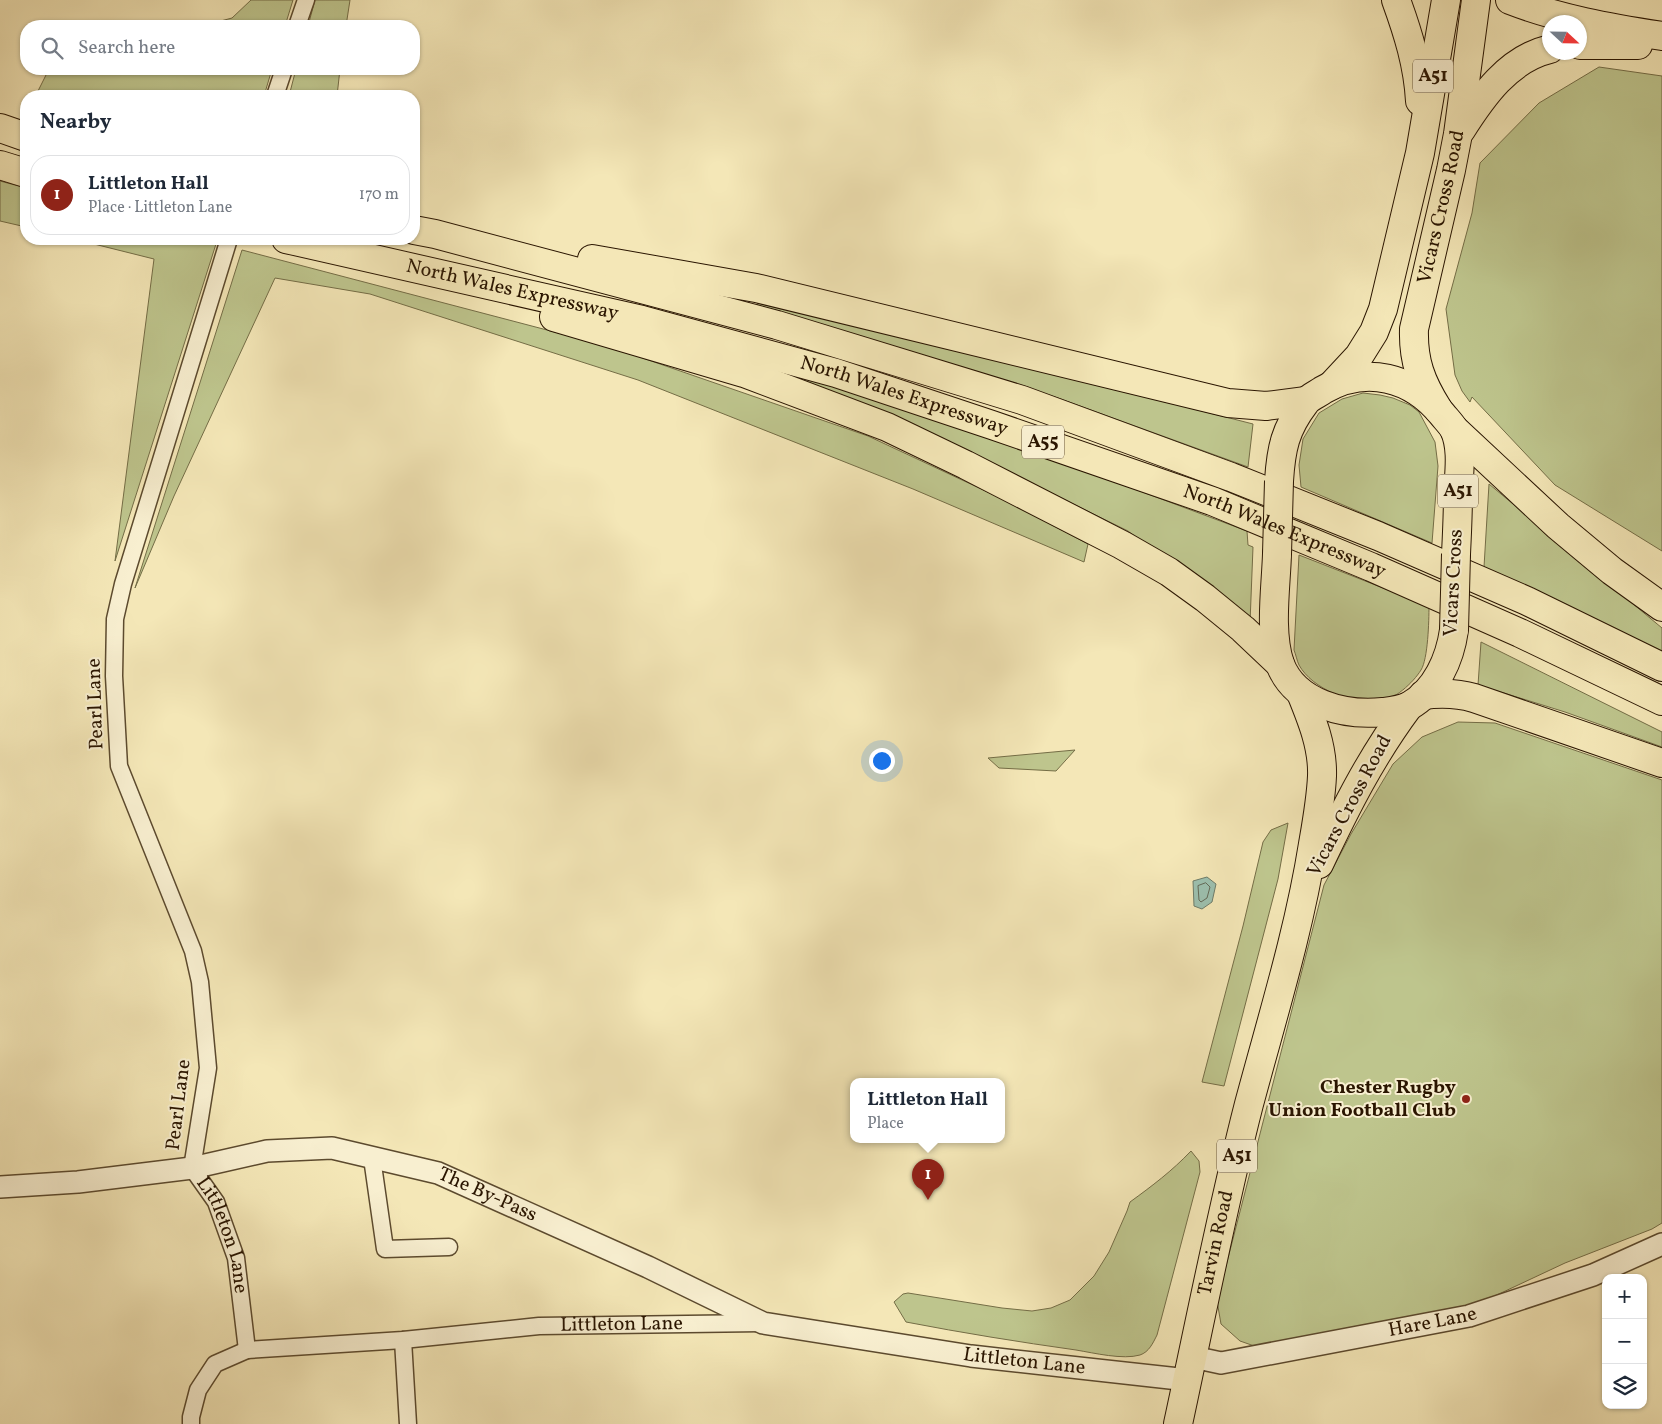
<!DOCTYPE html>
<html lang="en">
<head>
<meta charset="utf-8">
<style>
	body { margin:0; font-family:Vollkorn,serif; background:#f2f2f3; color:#1f2937 }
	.controls { position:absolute; right:15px; bottom:15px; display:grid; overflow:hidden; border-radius:10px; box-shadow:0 1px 4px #0004 }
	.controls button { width:45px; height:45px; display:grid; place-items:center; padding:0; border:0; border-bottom:1px solid #e0e1e3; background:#fff; color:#1f2937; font:25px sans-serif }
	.compass { position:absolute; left:1542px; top:15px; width:45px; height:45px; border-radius:50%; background:#fff; box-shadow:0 1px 4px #0004; rotate:112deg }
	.you { position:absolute; left:881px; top:760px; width:18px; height:18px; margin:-12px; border:4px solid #fff; border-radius:50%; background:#1a73e8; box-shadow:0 0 0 8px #1a73e833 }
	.badge { display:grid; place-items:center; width:32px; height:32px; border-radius:50%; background:#8f2418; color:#fff; font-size:16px; font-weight:700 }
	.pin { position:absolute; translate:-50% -41px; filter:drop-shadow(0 1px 2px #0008) }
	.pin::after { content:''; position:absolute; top:26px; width:18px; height:15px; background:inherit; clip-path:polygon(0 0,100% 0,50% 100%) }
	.popup { position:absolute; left:850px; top:1078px; width:155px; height:65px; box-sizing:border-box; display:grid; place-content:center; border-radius:10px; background:#fff; filter:drop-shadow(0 1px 4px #0005); font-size:16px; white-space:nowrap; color:#747a83 }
	.popup b { font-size:19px; color:#1f2937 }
	.popup::after { content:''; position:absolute; left:50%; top:100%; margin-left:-10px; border:10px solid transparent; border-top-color:#fff }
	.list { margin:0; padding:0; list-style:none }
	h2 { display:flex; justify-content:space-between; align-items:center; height:65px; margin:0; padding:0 20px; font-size:21px }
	h2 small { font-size:16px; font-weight:400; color:#747a83 }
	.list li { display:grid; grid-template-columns:32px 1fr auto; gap:15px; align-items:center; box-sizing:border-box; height:80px; margin:0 10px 10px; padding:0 10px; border:1px solid #e0e1e3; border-radius:20px }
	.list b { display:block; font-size:19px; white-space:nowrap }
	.list p { margin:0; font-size:16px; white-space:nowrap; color:#747a83 }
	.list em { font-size:16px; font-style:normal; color:#747a83 }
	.icon { flex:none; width:28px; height:28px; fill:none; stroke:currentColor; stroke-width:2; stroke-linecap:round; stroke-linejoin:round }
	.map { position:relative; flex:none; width:1662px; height:1424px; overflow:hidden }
	.search { position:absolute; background:#fff; box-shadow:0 1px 4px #0004; left:20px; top:20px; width:400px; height:55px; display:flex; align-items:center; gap:12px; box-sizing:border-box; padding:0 18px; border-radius:20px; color:#747a83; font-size:19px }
	.panel { position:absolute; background:#fff; box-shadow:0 1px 4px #0004; left:20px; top:90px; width:400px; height:155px; border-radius:20px }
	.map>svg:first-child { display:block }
	.green { fill:#bec58d; stroke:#746d46 }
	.water { fill:#9cc0af; stroke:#6e7c69 }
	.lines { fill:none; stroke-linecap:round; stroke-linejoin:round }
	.shore { stroke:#636a58; stroke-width:1 }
	.minor-casing { stroke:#5c4a2e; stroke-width:19 }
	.tertiary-casing { stroke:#5c4a2e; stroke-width:24 }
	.trunk-casing { stroke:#2a1500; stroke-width:30 }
	.minor { stroke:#f8efd0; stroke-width:16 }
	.tertiary { stroke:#f8efd0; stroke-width:21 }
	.trunk { stroke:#f4e7b7; stroke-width:28 }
	.trunk-bridge-casing { stroke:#2a1500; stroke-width:30; stroke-linecap:butt }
	.trunk-bridge { stroke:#f4e7b7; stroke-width:28 }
	.poi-dot { fill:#8f2418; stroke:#f8efd0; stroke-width:2 }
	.labels { text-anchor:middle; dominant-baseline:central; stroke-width:4; stroke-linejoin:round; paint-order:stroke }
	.shield { fill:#f8efd0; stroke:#68563e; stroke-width:1 }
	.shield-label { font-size:19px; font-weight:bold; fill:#2a1500 }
	.street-label { font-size:20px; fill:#2a1500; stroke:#f8efd0 }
	.poi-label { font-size:20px; font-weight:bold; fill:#2a1500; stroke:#f8efd0; text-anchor:end }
</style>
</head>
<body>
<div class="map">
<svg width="1662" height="1424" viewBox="0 0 1662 1424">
	<rect width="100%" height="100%" fill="#f4e7b7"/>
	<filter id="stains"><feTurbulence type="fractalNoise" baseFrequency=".004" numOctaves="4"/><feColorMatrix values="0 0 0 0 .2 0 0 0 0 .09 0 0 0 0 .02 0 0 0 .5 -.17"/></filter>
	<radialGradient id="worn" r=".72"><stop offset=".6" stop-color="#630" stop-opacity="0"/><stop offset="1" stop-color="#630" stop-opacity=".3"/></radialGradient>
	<path class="green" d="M251,0H293L285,26H202L232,18Z
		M315,0H350L346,26H308Z
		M1599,67L1662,76V551L1555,485L1472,397L1470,402L1462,391L1455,375L1446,309L1472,213L1480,163L1539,103Z
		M49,69H272L264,96H41L37,93Z
		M296,69H340L337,96H289Z
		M0,181L26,188V227L0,221Z
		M74,239H199L216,244L115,561L154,259Z
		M242,250L608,346L868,436L1007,501L1088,544L1084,562L913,489L638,380L370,294L275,278L174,496L135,588Z
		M759,298L1253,424L1248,467L1058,398L866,339L757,308Z
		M724,353L813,377L1041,454L1247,531L1248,545L1253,547L1250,623L1128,531L959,448Z
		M1363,393L1380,395L1393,398L1410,405L1419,412L1435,442L1438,466L1432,543L1301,487L1299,465L1303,439L1319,413L1342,399Z
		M1489,484L1662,628V653L1484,567Z
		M1299,555L1429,606C1429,621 1428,659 1421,670C1413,683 1394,700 1379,702C1353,705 1312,689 1299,665C1297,661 1296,655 1294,650Z
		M1481,642L1662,732V747L1565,712L1478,685Z
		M1458,722L1495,723L1662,780V1223L1652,1229L1565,1263L1467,1309L1260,1348L1240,1341L1221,1324L1217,1301L1324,885L1351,834L1393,764L1422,737Z
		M1075,750L1056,771L999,768L988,758Z
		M1288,823L1278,879L1224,1086L1202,1082L1243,926L1263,842L1271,830Z
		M1191,1151L1199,1161L1200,1172L1157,1335C1153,1343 1149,1352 1140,1355C1123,1360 1094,1353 1076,1350C1019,1342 963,1333 906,1322L894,1302L903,1294L908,1293L1002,1308L1032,1311L1051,1308L1070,1300L1094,1276L1109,1252L1127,1211L1130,1202C1152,1186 1172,1171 1191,1151Z"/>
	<path class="water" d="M1207,877L1216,884L1212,902L1202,909L1194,906L1193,881Z"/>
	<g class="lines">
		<path class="shore" d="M1206,883L1210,887L1207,898L1201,902L1199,900L1198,886Z"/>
		<defs>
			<g id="minor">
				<path d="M297,26L306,0"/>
				<path d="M275,96L284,69"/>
				<path id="s1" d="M229,239L123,584L115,619L114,676L119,766L193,951L200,982L208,1068L192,1168L216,1202L236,1258L247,1350L403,1340L539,1326L761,1323"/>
				<path d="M372,1158L385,1249L449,1247"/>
				<path d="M403,1340L408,1424"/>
				<path d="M191,1424V1417L198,1390L215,1364L247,1350"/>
			</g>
			<g id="tertiary">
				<path id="s2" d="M0,1187L78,1182L192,1168L267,1151L332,1148L438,1173L648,1267L763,1323L971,1356L1188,1380"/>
				<path id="s3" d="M1193,1357L1221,1363L1469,1316L1593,1275L1662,1244"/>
			</g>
			<g id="trunk">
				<path d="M1396,0C1408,33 1418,65 1420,101"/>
				<path d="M1510,0C1559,19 1610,28 1662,36"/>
				<path d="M1580,45H1638"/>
				<path d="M0,128L26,137"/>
				<path d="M1461,130C1482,97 1508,59 1550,49"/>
				<path d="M0,165L26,173"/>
				<path d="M414,230L435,234L777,325L1022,400L1231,477L1378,536L1527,601L1662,667"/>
				<path id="s4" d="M286,239L642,320L836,373L992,425L1212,501L1371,567L1520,633L1662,701"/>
				<path d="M592,259L756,288L1228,403L1266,406L1306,401"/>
				<path d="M554,317L744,373L887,427L966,465L1122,545L1169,572L1205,598L1243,629L1280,664"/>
				<path d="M1332,385L1359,356L1374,332L1383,309L1420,153L1446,0"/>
				<path id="s5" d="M1438,409C1421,382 1413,361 1414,329L1451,170L1458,134L1476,0"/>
				<path d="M1454,429L1558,526L1612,571L1662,607"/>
				<path d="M1279,481C1281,449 1285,429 1305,403C1309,397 1318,394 1323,390C1366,365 1412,377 1442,414C1446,419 1451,424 1454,429C1463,448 1459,473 1458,493C1458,514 1457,534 1456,554"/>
				<path d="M1277,554C1276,587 1269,632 1280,664C1295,704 1345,716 1383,712C1391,711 1401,710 1409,706C1436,691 1450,659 1454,630"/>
				<path d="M1423,695C1441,693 1457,693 1474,698L1662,763"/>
				<path d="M1319,864C1346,807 1371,757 1409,706"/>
				<path id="s6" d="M1178,1424C1201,1317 1222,1209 1249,1104C1272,1018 1299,932 1313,844C1317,821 1321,799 1322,776C1323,747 1312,720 1301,693"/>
			</g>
		</defs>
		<use href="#minor" class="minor-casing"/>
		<use href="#tertiary" class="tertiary-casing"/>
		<use href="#trunk" class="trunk-casing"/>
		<use href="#minor" class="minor"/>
		<use href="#tertiary" class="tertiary"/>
		<use href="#trunk" class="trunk"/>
		<defs>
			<path id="trunk-bridge" d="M1277,554L1279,481
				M1454,630L1456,554"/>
		</defs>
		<use href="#trunk-bridge" class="trunk-bridge-casing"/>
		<use href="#trunk-bridge" class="trunk-bridge"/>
	</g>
	<circle class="poi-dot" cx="1466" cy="1099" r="5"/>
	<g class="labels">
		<g class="shield">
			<rect x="1413" y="59.5" width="40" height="33" rx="4"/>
			<rect x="1022" y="425.5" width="42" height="33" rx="4"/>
			<rect x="1438" y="474.5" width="40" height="33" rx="4"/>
			<rect x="1217" y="1139.5" width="40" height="33" rx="4"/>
		</g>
		<g class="shield-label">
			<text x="1433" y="76">A51</text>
			<text x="1043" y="442">A55</text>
			<text x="1458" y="491">A51</text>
			<text x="1237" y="1156">A51</text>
		</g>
		<g class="street-label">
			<text stroke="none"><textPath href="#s5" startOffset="210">Vicars Cross Road</textPath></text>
			<text stroke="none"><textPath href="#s4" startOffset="232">North Wales Expressway</textPath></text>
			<text stroke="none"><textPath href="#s4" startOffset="638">North Wales Expressway</textPath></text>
			<text stroke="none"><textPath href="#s4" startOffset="1042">North Wales Expressway</textPath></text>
			<text transform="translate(1454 583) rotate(-87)">Vicars Cross</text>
			<text transform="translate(96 704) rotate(-92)">Pearl Lane</text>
			<text transform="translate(1350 806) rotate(-62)">Vicars Cross Road</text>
			<text transform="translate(179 1105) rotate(-83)">Pearl Lane</text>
			<text stroke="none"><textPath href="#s2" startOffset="498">The By-Pass</textPath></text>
			<text stroke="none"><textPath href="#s1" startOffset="1038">Littleton Lane</textPath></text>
			<text stroke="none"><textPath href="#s6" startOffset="185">Tarvin Road</textPath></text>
			<text stroke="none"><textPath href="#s3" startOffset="244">Hare Lane</textPath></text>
			<text stroke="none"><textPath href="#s1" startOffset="1532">Littleton Lane</textPath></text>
			<text stroke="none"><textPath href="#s2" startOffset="1066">Littleton Lane</textPath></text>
		</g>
		<g class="poi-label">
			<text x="1456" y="1088">Chester Rugby<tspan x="1456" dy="23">Union Football Club</tspan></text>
		</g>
	</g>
	<rect width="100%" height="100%" filter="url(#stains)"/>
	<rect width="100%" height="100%" fill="url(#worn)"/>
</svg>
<div class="controls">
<button>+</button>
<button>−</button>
<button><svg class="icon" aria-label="layers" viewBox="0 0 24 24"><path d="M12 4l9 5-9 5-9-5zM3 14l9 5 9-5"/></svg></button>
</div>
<svg class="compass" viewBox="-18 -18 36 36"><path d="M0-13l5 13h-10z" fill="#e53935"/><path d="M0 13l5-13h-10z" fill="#747a83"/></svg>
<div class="you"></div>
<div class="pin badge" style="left:928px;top:1200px">1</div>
<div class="popup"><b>Littleton Hall</b>Place</div>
<div class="search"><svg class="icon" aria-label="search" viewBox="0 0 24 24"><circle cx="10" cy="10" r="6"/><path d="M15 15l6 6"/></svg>Search here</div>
<section class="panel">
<h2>Nearby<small></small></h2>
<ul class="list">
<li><span class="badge">1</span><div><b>Littleton Hall</b><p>Place · Littleton Lane</p></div><em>170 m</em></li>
</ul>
</section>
</div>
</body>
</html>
